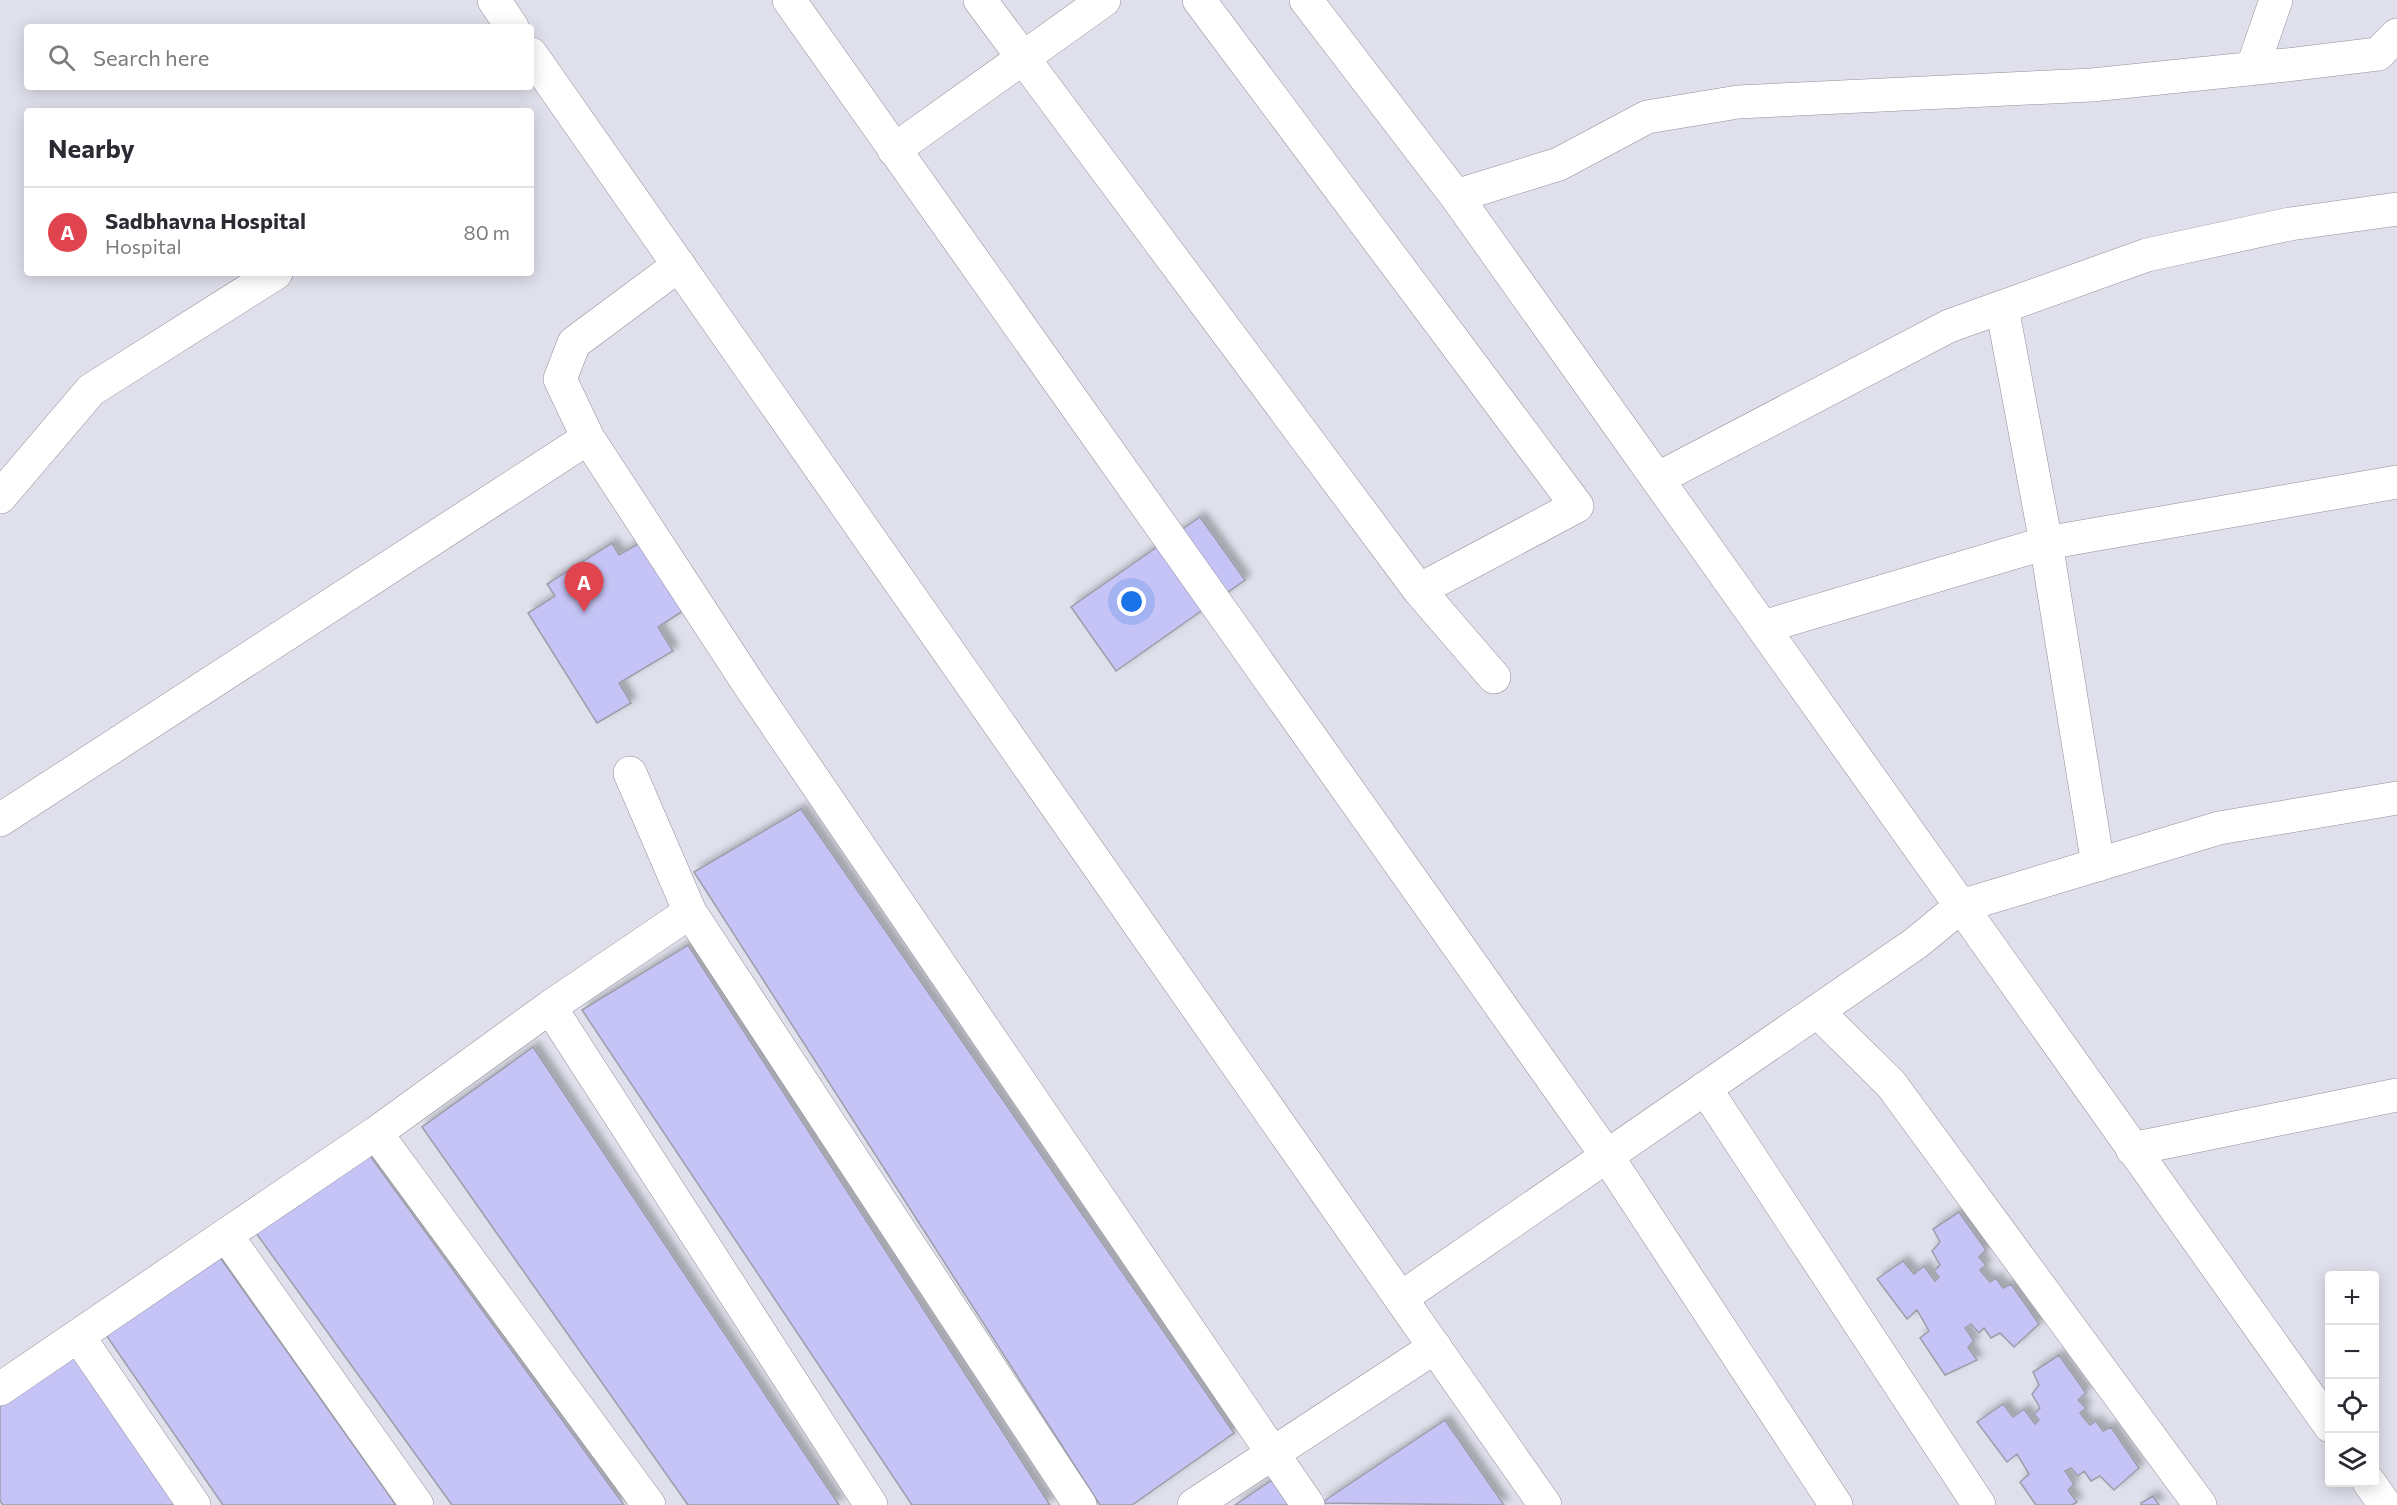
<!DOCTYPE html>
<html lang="en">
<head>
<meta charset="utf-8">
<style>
	body { margin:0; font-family:Commissioner,sans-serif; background:#f2f2f3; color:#2b2b33 }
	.controls { position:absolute; right:18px; bottom:18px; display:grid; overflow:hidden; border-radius:6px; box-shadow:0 3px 15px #0003 }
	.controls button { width:54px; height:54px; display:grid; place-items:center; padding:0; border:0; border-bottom:2px solid #e1e1e2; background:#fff; color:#2b2b33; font:30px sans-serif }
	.you { position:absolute; left:1132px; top:602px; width:21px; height:21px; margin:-15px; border:4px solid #fff; border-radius:50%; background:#1a73e8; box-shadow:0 0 0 9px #1a73e833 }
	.badge { display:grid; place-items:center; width:39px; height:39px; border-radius:50%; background:#626ae2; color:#fff; font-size:20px; font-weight:700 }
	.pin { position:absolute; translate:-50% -50px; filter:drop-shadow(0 2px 3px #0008) }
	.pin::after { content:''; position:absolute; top:32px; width:21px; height:18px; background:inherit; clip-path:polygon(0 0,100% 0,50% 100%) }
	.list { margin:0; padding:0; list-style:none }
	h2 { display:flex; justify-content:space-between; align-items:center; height:78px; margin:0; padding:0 24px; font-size:26px }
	h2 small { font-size:20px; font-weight:400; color:#7c7c81 }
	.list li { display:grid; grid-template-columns:39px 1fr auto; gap:18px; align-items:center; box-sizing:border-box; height:90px; padding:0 24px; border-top:2px solid #e1e1e2 }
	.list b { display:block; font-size:22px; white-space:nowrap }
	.list p { margin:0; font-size:20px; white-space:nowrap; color:#7c7c81 }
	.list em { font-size:20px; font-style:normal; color:#7c7c81 }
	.icon { flex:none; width:33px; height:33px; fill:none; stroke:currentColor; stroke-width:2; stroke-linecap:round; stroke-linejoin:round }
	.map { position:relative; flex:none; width:2397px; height:1505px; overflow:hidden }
	.search { position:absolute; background:#fff; box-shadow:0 3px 15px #0003; left:24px; top:24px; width:510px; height:66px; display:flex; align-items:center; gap:15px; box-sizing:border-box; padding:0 21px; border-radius:6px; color:#7c7c81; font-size:22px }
	.panel { position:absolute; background:#fff; box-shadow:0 3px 15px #0003; left:24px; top:108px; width:510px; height:168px; border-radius:6px }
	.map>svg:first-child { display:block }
	.building { fill:#c6c4f6; stroke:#9d9da8; stroke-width:1.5; filter:url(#shadow) }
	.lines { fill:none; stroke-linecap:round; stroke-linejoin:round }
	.street-casing { stroke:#908f9a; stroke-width:34 }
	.secondary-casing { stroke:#908f9a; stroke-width:34 }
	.street { stroke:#fff; stroke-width:33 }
	.secondary { stroke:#fff; stroke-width:33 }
</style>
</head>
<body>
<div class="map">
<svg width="2397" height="1505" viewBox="0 0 2397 1505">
	<defs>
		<filter id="shadow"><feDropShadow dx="5.5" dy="-5.5" stdDeviation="3" flood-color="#0004"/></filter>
	</defs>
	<rect width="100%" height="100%" fill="#e0e0ec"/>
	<path class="building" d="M1200,517L1245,580L1116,671L1071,607Z
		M643,541L686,609L658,627L673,651L619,683L631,703L597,723L528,613L555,596L547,584L612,543L619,555Z
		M801,809L1234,1433L1132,1505H1100L694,872Z
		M688,945L1050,1505H912L582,1010Z
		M533,1047L839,1505H688L422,1127Z
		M368,1153L624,1505H452L256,1233Z
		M1959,1212L1986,1250L1979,1257L1986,1265L1980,1270L1990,1282L1996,1278L2003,1288L2011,1284L2039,1324L2014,1347L2000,1333L1991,1338L1984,1328L1979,1333L1971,1324L1965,1328L1974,1341L1968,1347L1977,1360L1945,1375L1920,1338L1929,1331L1917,1310L1907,1319L1877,1279L1903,1261L1914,1274L1924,1266L1935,1281L1939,1277L1934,1271L1940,1265L1932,1251L1940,1242L1933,1229Z
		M219,1256L396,1505H223L104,1332Z
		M2059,1355L2086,1393L2078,1400L2086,1408L2080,1413L2090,1425L2096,1421L2103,1431L2111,1427L2139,1468L2114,1490L2100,1476L2091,1481L2084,1471L2078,1476L2071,1468L2065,1471L2074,1484L2068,1490L2077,1502L2072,1505H2036L2020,1482L2029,1474L2017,1454L2007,1462L1977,1422L2003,1404L2013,1417L2024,1409L2035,1424L2039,1420L2034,1414L2040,1408L2032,1394L2039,1385L2033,1372Z
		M75,1357L176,1505H3L0,1501V1402Z
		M1445,1420L1504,1505L1321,1503Z
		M1278,1476L1298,1505H1235Z
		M2153,1496L2159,1505H2141V1503Z"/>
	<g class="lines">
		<defs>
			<path id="street" d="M789,0L1607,1156L1836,1505
				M980,0L1419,590L1494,677
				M1199,0L1577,506L1419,590
				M1306,0L1456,196L1559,164L1647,117L1738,102L2092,85L2286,65L2378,54L2397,35
				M2252,69L2276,0
				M894,150L1104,0
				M1456,196L1961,906L2219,828L2397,798
				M679,265L574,343L560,379L588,438L750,686L1308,1505
				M2002,307L2046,543L2098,865
				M1657,479L1949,326L2147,255L2290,224L2397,209
				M0,497L91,390L276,273
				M1763,627L2046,543L2397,482
				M630,773L690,912
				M0,820L588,438
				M550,1007L690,912L1080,1505
				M1817,1011L1891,1084L2200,1505
				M1705,1088L1979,1505
				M376,1133L550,1007L871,1505
				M2132,1149L2397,1095
				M226,1235L376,1133L649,1505
				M1401,1298L1916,943L1961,906L2330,1426
				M78,1336L194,1505
				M0,1389L226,1235L417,1505
				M2369,1482L2385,1505
				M1194,1505L1435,1347"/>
			<path id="secondary" d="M494,0L512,27
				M531,54L1545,1505"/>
		</defs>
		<use href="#street" class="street-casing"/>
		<use href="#secondary" class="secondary-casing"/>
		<use href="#street" class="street"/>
		<use href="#secondary" class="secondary"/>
	</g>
</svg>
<div class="controls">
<button>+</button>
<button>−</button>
<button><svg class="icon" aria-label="locate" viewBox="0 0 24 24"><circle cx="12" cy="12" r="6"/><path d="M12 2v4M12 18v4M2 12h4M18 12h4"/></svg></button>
<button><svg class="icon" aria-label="layers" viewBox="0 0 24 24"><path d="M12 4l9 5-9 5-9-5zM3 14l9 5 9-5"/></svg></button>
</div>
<div class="you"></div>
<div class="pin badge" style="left:584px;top:612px;background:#e0444e">A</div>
<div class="search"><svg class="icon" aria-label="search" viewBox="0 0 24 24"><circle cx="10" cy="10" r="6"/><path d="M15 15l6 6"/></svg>Search here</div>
<section class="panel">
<h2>Nearby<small></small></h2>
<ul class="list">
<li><span class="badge" style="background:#e0444e">A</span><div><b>Sadbhavna Hospital</b><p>Hospital</p></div><em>80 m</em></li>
</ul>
</section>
</div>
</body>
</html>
